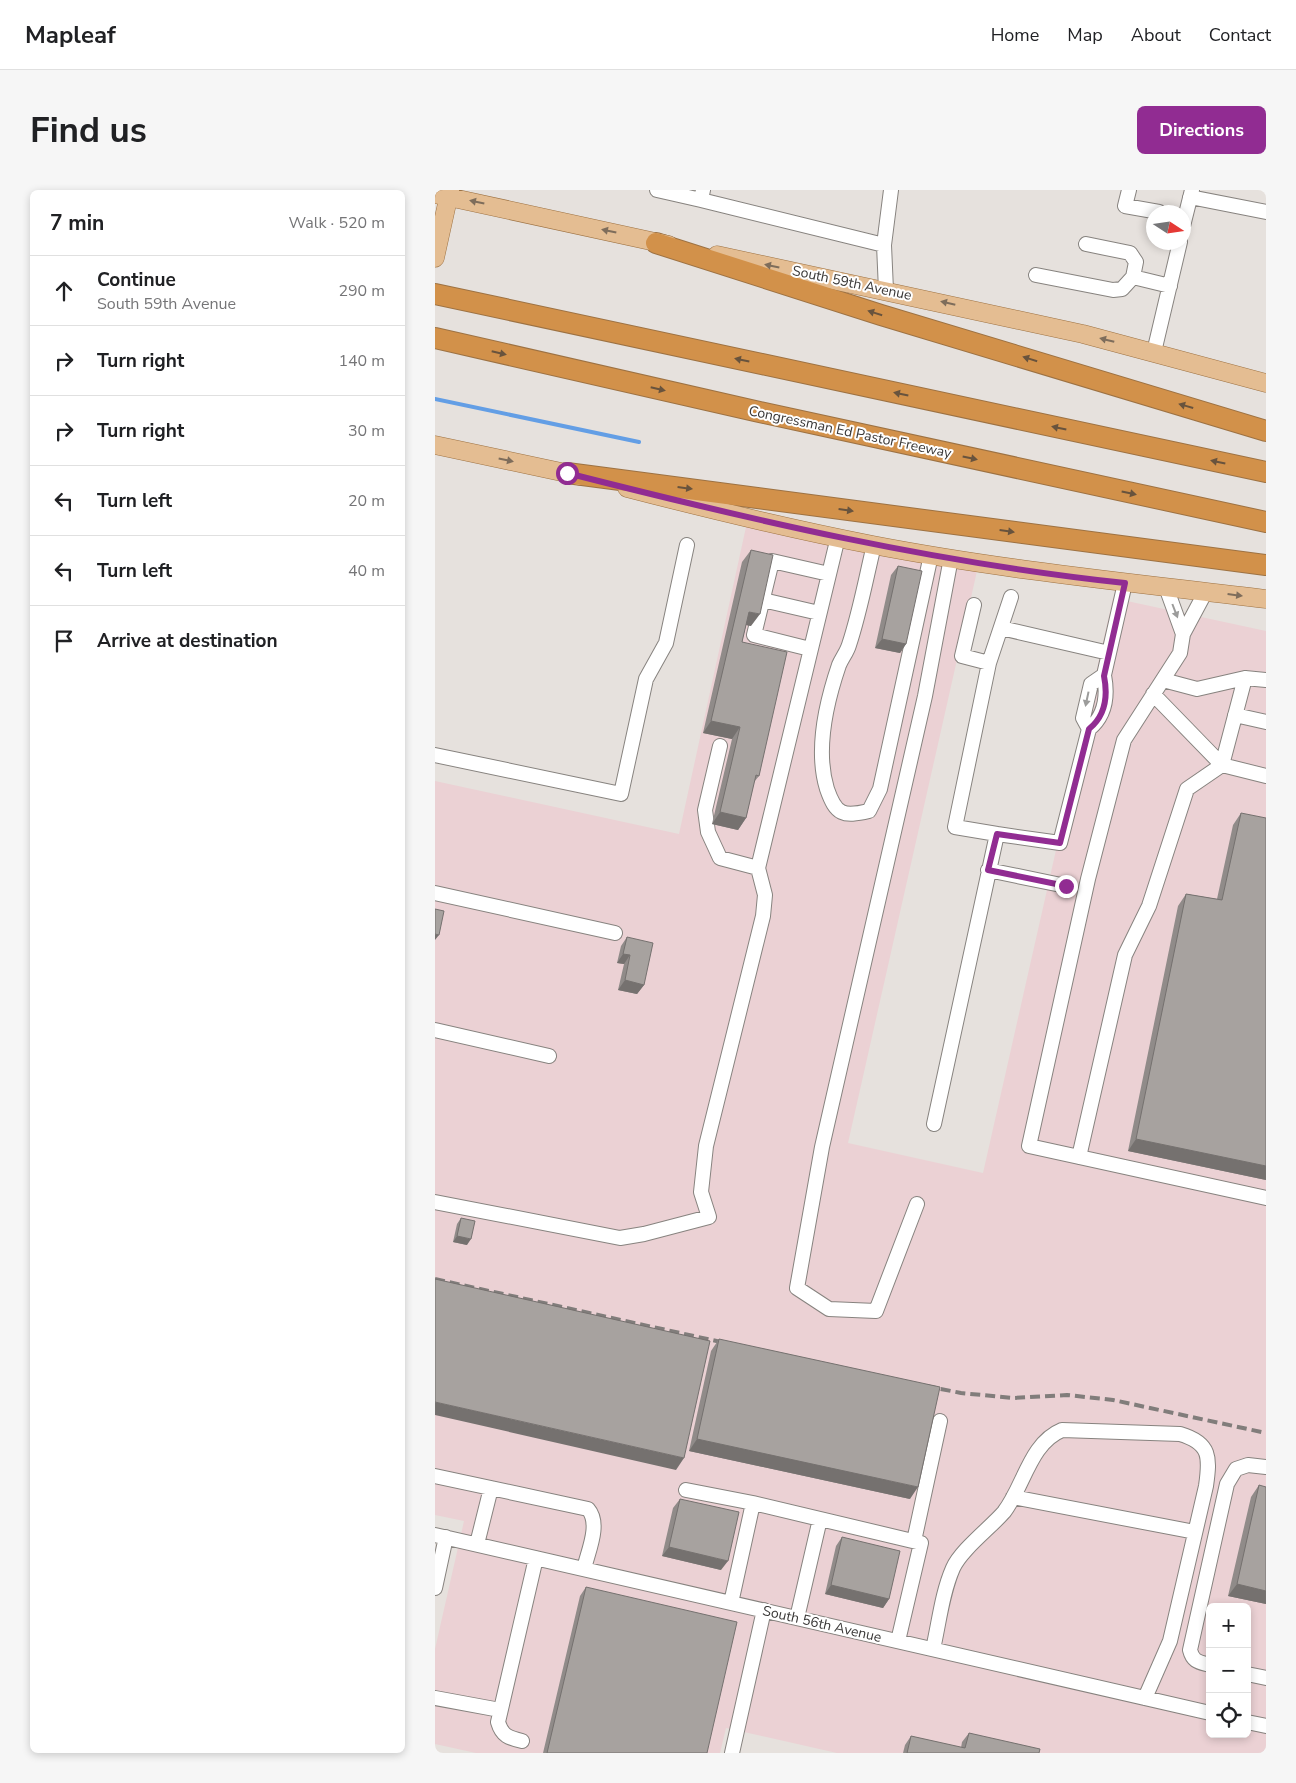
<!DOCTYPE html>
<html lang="en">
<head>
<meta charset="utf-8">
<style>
	body { margin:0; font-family:"Nunito Sans",sans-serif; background:#f6f6f6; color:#202124 }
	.controls { position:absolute; right:15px; bottom:15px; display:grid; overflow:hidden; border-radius:8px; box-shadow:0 2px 8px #0003 }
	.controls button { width:45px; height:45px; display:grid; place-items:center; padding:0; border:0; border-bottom:1px solid #e0e0e0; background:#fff; color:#202124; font:25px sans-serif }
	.compass { position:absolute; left:711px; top:15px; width:45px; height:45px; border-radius:50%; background:#fff; box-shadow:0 2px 8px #0003; rotate:102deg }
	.stop { position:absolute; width:15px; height:15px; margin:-11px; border:4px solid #912c92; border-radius:50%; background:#fff }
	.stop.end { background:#912c92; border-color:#fff; box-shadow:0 1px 5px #0008 }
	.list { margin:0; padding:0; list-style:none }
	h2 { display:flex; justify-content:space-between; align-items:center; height:65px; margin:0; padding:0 20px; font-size:21px }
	h2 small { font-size:16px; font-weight:400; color:#757577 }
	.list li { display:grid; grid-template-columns:32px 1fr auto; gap:15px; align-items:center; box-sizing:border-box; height:70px; padding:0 20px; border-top:1px solid #e0e0e0 }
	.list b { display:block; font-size:19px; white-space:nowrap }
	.list p { margin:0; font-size:16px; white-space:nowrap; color:#757577 }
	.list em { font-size:16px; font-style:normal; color:#757577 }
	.icon { flex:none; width:28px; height:28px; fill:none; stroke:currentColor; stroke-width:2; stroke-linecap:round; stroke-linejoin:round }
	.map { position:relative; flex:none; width:831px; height:1563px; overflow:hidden; border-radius:8px }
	header { display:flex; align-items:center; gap:30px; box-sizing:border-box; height:70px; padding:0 25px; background:#fff; border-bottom:1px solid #e0e0e0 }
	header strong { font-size:24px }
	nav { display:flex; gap:28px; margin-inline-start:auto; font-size:18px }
	.intro { display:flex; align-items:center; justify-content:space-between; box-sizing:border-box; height:120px; padding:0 30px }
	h1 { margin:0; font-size:35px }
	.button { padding:12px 22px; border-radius:8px; background:#912c92; color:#fff; font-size:18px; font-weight:700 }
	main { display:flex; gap:30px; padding:0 30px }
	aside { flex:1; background:#fff; border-radius:8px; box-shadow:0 2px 8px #0003 }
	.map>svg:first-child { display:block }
	.industrial { fill:#ebd1d4; fill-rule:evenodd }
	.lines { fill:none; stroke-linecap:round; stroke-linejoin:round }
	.stream { stroke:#639ee5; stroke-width:4 }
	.minor-casing { stroke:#87837f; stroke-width:16 }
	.major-casing { stroke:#9d7243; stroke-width:19 }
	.highway-casing { stroke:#9d7243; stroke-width:22 }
	.minor { stroke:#fff; stroke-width:14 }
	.major { stroke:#e4bd92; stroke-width:18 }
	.highway { stroke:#d2914a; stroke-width:20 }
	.rail { stroke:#817d7b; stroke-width:4; stroke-dasharray:10 5; stroke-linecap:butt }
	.wall { fill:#908b89 }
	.shaded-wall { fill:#75716f }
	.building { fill:#a7a29f; stroke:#75716f }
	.oneway { fill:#7e6d5b }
	.oneway2 { fill:#68533d }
	.oneway3 { fill:#9c9c9b }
	.route { stroke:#912c92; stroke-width:6 }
	.labels { text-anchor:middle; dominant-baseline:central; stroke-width:4; stroke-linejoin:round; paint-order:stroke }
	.street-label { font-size:14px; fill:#3a3837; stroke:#fff }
</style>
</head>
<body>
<header>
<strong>Mapleaf</strong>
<nav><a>Home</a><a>Map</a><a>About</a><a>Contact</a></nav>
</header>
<div class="intro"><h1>Find us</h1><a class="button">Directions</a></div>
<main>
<aside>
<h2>7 min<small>Walk · 520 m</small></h2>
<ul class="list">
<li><svg class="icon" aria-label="ahead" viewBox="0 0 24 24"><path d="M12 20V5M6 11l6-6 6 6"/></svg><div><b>Continue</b><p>South 59th Avenue</p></div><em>290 m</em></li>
<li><svg class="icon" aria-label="right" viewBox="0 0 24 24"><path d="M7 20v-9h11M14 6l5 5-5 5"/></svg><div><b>Turn right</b></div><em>140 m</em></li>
<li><svg class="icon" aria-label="right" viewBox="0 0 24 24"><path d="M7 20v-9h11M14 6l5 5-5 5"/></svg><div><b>Turn right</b></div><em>30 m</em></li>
<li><svg class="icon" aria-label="left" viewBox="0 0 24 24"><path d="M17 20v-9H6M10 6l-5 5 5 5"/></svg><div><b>Turn left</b></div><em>20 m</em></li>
<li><svg class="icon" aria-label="left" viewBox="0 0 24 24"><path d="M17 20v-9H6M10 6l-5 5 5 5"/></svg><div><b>Turn left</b></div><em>40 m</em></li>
<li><svg class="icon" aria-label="arrive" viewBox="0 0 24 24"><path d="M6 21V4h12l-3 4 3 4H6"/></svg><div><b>Arrive at destination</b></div></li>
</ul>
</aside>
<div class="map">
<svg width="831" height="1563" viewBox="0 0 831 1563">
	<rect width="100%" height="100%" fill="#e6e1dd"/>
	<path class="industrial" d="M311,337L542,381L413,953L548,983L678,408L831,441V1563H402L291,1538L285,1563H41L0,1554V1459L29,1331L0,1325V591L244,644ZM775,1417H812V1544H775Z"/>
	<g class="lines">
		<path class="stream" d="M0,209L204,252"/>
		<defs>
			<path id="minor" d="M222,0L266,10
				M268,0L266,10L449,55L451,100
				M694,0L690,16L724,22
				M755,7L831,22
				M748,36L757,0
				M651,54L695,63L701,72L698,87
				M449,55L456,0
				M601,85L678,100L687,99L698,87L735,96
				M719,162L745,52
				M439,355C431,388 425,422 414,455C412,462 407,468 404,475C391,513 380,560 392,599C401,625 408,627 434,621L445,599L496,365
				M731,397L748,444
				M771,401L748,444L745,463L689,550L653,689L594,956L831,1008
				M328,410L384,423
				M539,415L527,466L554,473
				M566,438L674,463
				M375,459L319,445L337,371L394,384
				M728,490L762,499L810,488L831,490
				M718,504L787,575L831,586
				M800,525L831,532
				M654,539L648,528L656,494L669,485
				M285,556L270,620L273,642L285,668L323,678L403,347
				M0,565L186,604L211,489L231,453L252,355
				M562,644L520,637L554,473L576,407
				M553,680L631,696
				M0,703L180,743
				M0,840L114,866
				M499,934L562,644L625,653L654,539C670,526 673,506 669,485L690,393
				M644,967L690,765L714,716L752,599L787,575L810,488
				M0,1012L185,1048L209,1044L274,1027L266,1002L271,956L328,726L330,705L323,678
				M482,1014L441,1121L394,1119L362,1098L387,957L490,506L516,368
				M0,1286L153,1319C166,1334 153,1361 149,1379
				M251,1300L318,1313
				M578,1307L760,1342
				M0,1345L775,1523
				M479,1351L505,1231
				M42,1354L56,1298
				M0,1398L11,1347
				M296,1413L318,1313L486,1353L463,1451
				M362,1428L385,1329
				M498,1459C504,1433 507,1403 518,1378C526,1360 555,1338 569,1322C589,1296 595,1253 627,1240L745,1244C776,1253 775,1268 771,1296L735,1451L710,1508
				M775,1475C764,1472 758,1472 755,1460L792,1294L801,1279L813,1275L831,1277
				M812,1484L831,1488
				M0,1508L65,1520
				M812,1532L831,1536
				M87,1551C74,1548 67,1546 63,1532L101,1368
				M297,1563L329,1420"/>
			<path id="major" d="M0,4L234,55
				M282,65L648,144L831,193
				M0,68L15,0
				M0,255L145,286
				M192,298C273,319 356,339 438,355C568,380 700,393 831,409"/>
			<path id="highway" d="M221,53L446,125L831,241
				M0,104L831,282
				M0,148L320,221L831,332
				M132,283L831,375"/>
		</defs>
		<use href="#minor" class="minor-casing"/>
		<use href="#major" class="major-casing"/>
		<use href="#highway" class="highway-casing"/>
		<use href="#minor" class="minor"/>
		<use href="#major" class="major"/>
		<use href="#highway" class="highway"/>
		<path class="rail" d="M0,1089L295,1154
			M491,1196L526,1203L578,1208L632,1205L678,1210L831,1243"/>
	</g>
	<path class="wall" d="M316,360V436L311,435L307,452L324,586L319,592L311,628L303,640L277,634L297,549L268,543L307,372Z
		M463,376L471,454L465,463L440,458L456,385Z
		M806,623L831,990L693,961L743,716L751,704L782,709L798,635Z
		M192,747L209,795L202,804L183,800L189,774L182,773L186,756Z
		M26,1028L32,1055L18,1052L22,1034Z
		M284,1149L475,1309L254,1261L276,1161Z
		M824,1295L831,1414L793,1406L816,1307Z
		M245,1309L286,1380L227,1366L238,1318Z
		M407,1347L454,1409L448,1418L390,1404L401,1356Z
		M151,1397L272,1563H108L145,1406Z
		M534,1543L604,1563H468L470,1555L476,1546L526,1558L527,1552Z"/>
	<path class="shaded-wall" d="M314,422L325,424L316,436L306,434Z
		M447,449L471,454L465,463L440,458Z
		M276,531L305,537L297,549L268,543Z
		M285,622L311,628L303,640L277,634Z
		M0,744L4,745L0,750Z
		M188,764L195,765L189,774L182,773Z
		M190,790L209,795L202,804L183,800Z
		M701,949L831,976V990L693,961Z
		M22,1046L36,1049L32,1055L18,1052Z
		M0,1212L249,1268L241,1280L0,1225Z
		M262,1249L483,1297L475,1309L254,1261Z
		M234,1357L293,1371L286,1380L227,1366Z
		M802,1394L831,1401V1414L793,1406Z
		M396,1395L454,1409L448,1418L390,1404Z"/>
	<path class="building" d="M316,360L338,365L325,424L314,422L307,452L352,462L324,586L321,585L311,628L285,622L305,537L276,531Z
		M463,376L487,381L471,454L447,449Z
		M806,623L831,628V976L701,949L751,704L787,710Z
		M0,719L9,721L4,745L0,744Z
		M192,747L218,753L209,795L190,790L195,765L188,764Z
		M26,1028L40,1031L36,1049L22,1046Z
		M0,1089L275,1151L249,1268L0,1212Z
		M284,1149L505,1197L483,1297L262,1249Z
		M824,1295L831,1297V1401L802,1394Z
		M245,1309L304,1322L293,1371L234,1357Z
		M407,1347L465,1361L454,1409L396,1395Z
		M151,1397L302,1432L272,1563H112Z
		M534,1543L605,1559L604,1563H472L476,1546L530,1558Z"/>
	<defs><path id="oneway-solid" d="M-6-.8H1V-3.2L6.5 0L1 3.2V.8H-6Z" transform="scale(1.25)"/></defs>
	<g class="oneway">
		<use href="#oneway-solid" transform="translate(42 12) rotate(-168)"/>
		<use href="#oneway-solid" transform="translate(174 41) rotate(-168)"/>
		<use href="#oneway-solid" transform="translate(337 76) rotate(-168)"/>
		<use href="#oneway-solid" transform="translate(513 113) rotate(-167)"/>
		<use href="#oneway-solid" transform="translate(672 150) rotate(-166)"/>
		<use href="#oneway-solid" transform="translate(71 270) rotate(12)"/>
		<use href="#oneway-solid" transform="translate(800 405) rotate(7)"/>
	</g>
	<g class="oneway2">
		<use href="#oneway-solid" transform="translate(440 123) rotate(-163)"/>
		<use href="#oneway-solid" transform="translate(64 163) rotate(13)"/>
		<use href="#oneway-solid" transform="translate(595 169) rotate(-163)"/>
		<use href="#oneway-solid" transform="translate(307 170) rotate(-168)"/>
		<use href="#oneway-solid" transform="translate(223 199) rotate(13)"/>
		<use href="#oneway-solid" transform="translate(466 204) rotate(-168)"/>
		<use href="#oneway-solid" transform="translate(751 216) rotate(-164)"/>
		<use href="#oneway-solid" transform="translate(624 238) rotate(-168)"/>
		<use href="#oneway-solid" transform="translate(535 268) rotate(12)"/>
		<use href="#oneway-solid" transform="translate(783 272) rotate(-168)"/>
		<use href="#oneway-solid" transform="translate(250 298) rotate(7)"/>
		<use href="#oneway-solid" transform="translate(694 303) rotate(12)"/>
		<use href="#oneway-solid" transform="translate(411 320) rotate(8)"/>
		<use href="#oneway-solid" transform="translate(572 341) rotate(8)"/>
	</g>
	<g class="oneway3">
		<use href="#oneway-solid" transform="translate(740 421) rotate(69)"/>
		<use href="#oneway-solid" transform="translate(652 509) rotate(102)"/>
	</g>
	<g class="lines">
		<path class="route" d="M132,283C316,330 501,373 690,393L669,486C673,506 670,526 654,539L625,653L562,644L553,680L631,696"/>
	</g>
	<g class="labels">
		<g class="street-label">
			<text transform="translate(417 93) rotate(12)">South 59th Avenue</text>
			<text transform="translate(415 242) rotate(12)">Congressman Ed Pastor Freeway</text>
			<text transform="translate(387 1434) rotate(13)">South 56th Avenue</text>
		</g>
	</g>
</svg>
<div class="controls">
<button>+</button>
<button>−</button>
<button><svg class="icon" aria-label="locate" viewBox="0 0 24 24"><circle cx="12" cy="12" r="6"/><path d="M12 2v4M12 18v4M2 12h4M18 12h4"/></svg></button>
</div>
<svg class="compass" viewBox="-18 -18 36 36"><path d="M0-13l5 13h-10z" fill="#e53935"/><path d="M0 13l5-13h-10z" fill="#757577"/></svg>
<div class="stop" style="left:132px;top:283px"></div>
<div class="stop end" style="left:631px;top:696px"></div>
</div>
</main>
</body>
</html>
